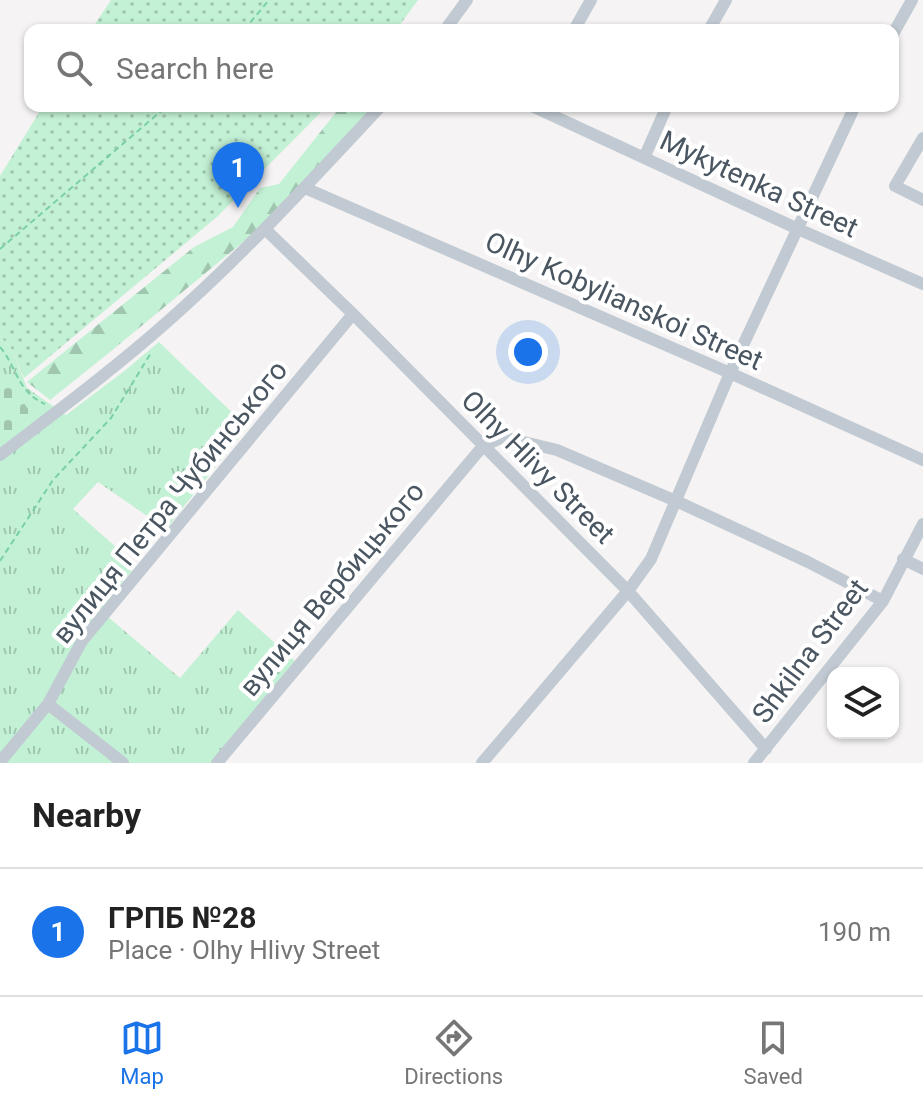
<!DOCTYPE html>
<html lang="en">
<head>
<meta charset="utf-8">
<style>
	body { margin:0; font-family:Roboto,sans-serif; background:#f2f2f2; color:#222 }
	.controls { position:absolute; right:24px; bottom:24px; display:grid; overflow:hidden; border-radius:16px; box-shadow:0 2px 6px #0004 }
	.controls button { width:72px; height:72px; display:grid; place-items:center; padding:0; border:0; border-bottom:2px solid #e0e0e0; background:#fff; color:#222; font:40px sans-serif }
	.you { position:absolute; left:528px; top:352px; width:28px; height:28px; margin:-20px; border:6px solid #fff; border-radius:50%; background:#1a73e8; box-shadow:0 0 0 12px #1a73e833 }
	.badge { display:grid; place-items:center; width:52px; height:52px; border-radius:50%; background:#1a73e8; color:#fff; font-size:26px; font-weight:700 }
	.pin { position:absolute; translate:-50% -66px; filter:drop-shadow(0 2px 4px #0008) }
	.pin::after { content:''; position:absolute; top:42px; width:28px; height:24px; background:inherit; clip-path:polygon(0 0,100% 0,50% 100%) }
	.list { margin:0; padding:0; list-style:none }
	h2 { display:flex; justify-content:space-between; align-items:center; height:104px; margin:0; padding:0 32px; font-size:34px }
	h2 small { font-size:26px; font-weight:400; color:#767676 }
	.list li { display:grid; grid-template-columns:52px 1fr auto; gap:24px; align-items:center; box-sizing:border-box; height:128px; padding:0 32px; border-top:2px solid #e0e0e0 }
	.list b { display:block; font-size:30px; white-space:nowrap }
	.list p { margin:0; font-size:26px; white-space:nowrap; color:#767676 }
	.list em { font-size:26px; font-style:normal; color:#767676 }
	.icon { flex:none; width:44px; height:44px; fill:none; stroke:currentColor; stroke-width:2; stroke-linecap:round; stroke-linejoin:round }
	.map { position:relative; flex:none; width:923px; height:763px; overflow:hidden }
	.search { position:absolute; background:#fff; box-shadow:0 2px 6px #0004; left:24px; right:24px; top:24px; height:88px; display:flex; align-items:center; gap:20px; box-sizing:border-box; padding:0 28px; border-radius:16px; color:#767676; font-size:30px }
	.sheet { height:232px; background:#fff }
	nav { display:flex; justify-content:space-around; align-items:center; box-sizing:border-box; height:112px; border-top:2px solid #e0e0e0; background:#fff; font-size:22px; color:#767676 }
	nav a { display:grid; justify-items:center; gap:4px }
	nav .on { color:#1a73e8 }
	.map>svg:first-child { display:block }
	.grass { fill:url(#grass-tufts) }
	.forest { fill:url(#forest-firs) }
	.cemetery { fill:url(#cemetery-stones) }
	.garden { fill:url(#garden-dots) }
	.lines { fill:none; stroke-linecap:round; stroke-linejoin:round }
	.path { stroke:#7ad0a6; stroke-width:2; stroke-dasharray:6 4; stroke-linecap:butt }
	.minor { stroke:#c1cad2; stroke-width:12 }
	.labels { text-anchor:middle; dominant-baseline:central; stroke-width:8; stroke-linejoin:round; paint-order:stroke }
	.street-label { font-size:28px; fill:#4a5661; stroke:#fff }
</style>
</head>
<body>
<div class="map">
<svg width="923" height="763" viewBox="0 0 923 763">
	<defs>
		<pattern id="grass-tufts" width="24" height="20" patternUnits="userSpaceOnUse" patternTransform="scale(2)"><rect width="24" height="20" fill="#c3f1d5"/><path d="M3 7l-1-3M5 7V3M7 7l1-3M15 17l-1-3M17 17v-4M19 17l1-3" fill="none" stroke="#a0c6b0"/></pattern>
		<pattern id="forest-firs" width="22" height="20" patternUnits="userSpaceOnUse" patternTransform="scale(2)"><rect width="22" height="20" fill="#c3f1d5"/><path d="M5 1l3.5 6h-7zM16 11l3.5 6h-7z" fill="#a0c6b0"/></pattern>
		<pattern id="cemetery-stones" width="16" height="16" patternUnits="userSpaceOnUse" patternTransform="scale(2)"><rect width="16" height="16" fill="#c3f1d5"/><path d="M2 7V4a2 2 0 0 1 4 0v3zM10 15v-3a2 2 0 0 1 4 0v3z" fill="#a0c6b0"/></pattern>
		<pattern id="garden-dots" width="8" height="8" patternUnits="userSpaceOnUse" patternTransform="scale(2)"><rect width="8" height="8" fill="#c3f1d5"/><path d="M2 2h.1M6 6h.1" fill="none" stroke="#a0c6b0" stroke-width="1.8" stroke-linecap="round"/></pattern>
	</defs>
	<rect width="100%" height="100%" fill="#f5f3f3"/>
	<path class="grass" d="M0,336L12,349L27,388L66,415L123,372L159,342L247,427L166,529L98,482L73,509L136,565L101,611L180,678L238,610L296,662L214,763H0Z"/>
	<path class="forest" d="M341,106H374L284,208L110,352L50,400L27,382L194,247L233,227L260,188L279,184Z"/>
	<path class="cemetery" d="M0,372L35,418L0,444Z"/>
	<path class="garden" d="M111,0H418L396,30H91Z
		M43,106H327L218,216L24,378L12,349L0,336V176Z"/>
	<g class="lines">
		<path class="path" d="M244,30L269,0
			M0,249L167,106
			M0,347C17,367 17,392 45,404
			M0,561L53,480L111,418L151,353"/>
		<path class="minor" d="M445,30L467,0
			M574,30L591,0
			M709,30L726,0
			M893,34L912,0
			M532,106L798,229L923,284
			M923,138L895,186L923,200
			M644,158L667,106
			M305,188L730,373L923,460
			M265,229L353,314L628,591L766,749
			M0,455C56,412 114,369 167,322C243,255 312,180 381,106
			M903,559L923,569
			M48,704L123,763
			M0,762L48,704L82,641L353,314
			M217,763L483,446L503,437L557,450L676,501L808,562L883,601
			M482,763L628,591L651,559L730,373L855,106
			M754,763L883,601L923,524"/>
	</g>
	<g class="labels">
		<g class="street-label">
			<text transform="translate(759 184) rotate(25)">Mykytenka Street</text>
			<text transform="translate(624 301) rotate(24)">Olhy Kobylianskoi Street</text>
			<text transform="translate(538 467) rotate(45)">Olhy Hlivy Street</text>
			<text transform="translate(170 502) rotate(-51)">вулиця Петра Чубинського</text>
			<text transform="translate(332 589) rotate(-50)">вулиця Вербицького</text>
			<text transform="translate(810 651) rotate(-53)">Shkilna Street</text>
		</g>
	</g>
</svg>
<div class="controls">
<button><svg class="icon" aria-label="layers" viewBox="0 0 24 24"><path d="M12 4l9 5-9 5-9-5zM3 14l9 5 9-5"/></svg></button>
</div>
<div class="you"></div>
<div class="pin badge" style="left:238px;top:208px">1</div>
<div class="search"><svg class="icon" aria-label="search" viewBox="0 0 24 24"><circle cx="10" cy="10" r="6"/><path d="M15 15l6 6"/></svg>Search here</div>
</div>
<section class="sheet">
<h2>Nearby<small></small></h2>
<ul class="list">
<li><span class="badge">1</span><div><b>ГРПБ №28</b><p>Place · Olhy Hlivy Street</p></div><em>190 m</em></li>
</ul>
</section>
<nav>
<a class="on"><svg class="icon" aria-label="map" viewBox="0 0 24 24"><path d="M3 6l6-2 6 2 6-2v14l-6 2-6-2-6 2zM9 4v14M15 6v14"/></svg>Map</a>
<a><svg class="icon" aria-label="directions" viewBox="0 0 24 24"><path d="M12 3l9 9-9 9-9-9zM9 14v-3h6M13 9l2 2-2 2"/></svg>Directions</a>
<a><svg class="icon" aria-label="saved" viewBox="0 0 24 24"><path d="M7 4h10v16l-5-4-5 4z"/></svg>Saved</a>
</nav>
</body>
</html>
